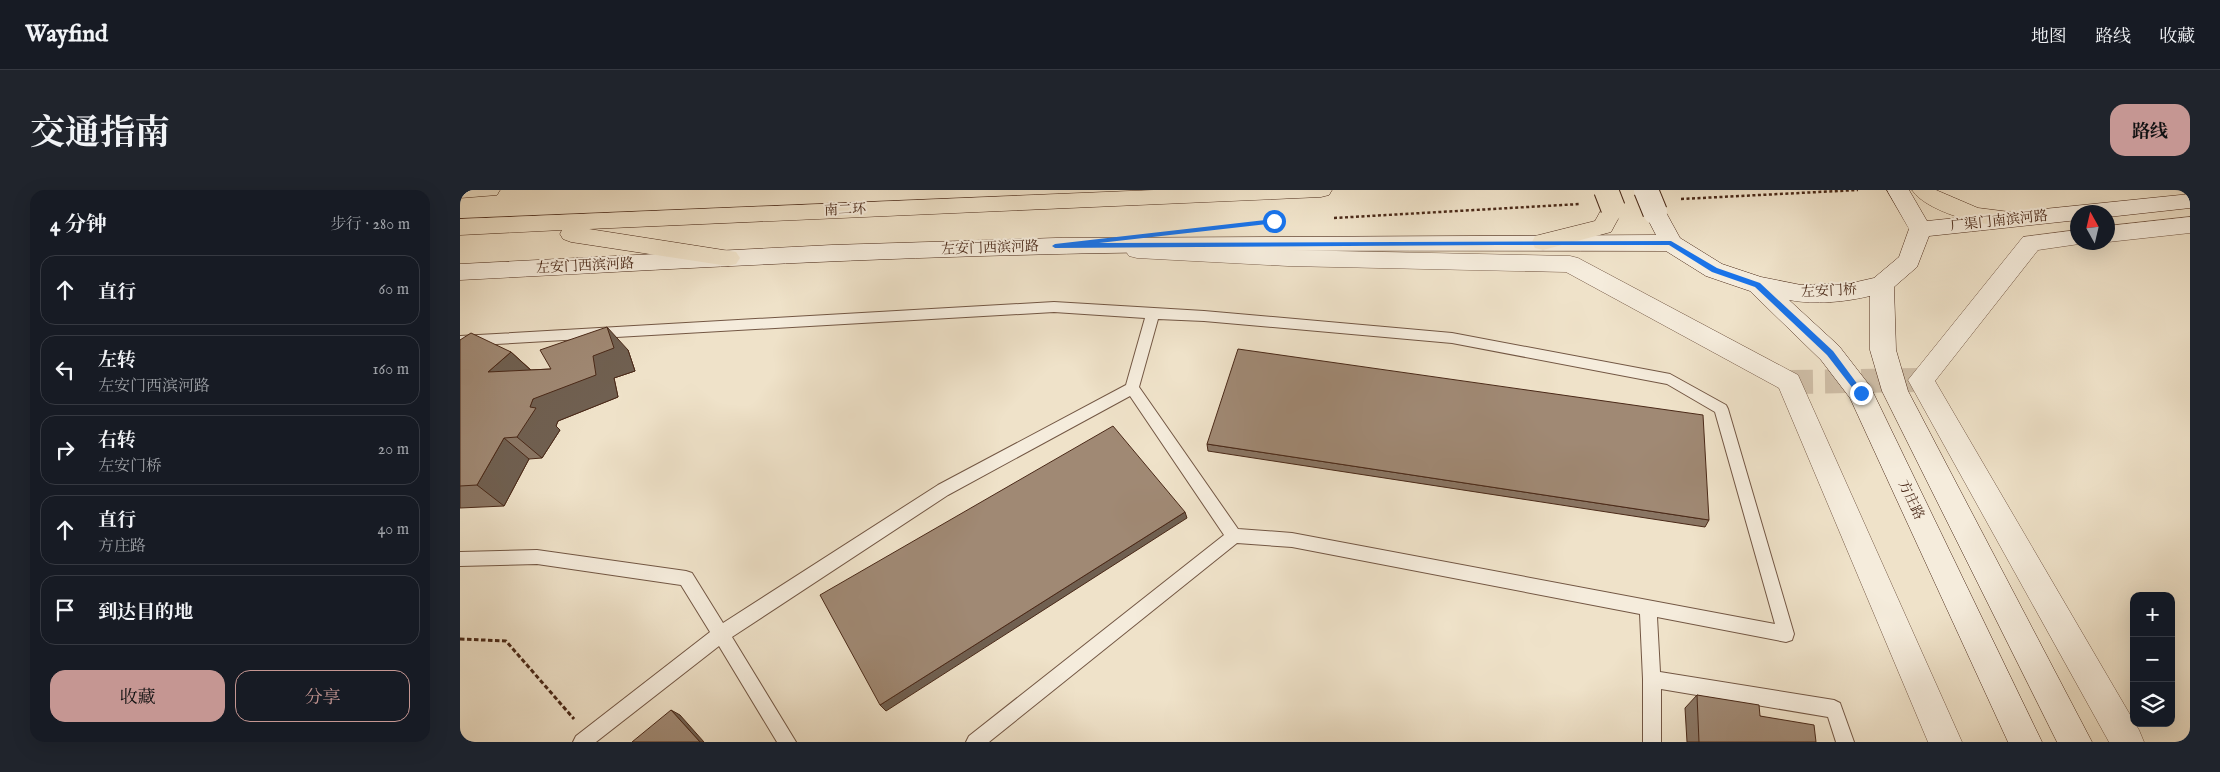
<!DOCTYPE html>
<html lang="zh">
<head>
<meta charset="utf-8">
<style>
	body { margin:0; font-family:"IM FELL English","Noto Serif SC",serif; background:#20242c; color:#f1f3f6 }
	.controls { position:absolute; right:15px; bottom:15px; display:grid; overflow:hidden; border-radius:10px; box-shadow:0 5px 20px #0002 }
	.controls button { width:45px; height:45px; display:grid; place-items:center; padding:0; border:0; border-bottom:1px solid #363941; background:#171b24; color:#f1f3f6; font:25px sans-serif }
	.compass { position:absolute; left:1610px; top:15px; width:45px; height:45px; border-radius:50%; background:#171b24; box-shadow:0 5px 20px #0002; rotate:352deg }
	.stop { position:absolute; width:15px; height:15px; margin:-11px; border:4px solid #1a73e8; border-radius:50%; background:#fff }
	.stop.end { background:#1a73e8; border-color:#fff; box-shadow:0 1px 5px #0008 }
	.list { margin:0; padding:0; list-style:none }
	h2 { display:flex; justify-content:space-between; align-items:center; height:65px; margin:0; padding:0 20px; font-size:21px }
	h2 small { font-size:16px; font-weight:400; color:#9ea1a6 }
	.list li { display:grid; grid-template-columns:32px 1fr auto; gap:15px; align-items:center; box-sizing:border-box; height:70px; margin:0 10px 10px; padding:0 10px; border:1px solid #363941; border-radius:15px }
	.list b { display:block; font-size:19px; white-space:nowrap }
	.list p { margin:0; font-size:16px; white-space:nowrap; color:#9ea1a6 }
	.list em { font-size:16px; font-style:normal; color:#9ea1a6 }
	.actions { display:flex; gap:10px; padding:15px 20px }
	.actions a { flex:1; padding:11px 0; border:1px solid #c59692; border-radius:15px; text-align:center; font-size:18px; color:#c59692 }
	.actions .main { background:#c59692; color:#111 }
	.icon { flex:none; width:28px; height:28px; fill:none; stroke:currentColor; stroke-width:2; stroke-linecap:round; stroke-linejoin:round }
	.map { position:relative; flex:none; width:1730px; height:552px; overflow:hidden; border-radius:15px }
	header { display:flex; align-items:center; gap:30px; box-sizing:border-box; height:70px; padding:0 25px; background:#171b24; border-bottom:1px solid #363941 }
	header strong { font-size:24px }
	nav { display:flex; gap:28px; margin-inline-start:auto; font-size:18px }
	.intro { display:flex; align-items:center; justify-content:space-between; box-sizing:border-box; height:120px; padding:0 30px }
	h1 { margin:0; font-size:35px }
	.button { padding:12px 22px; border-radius:15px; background:#c59692; color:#111; font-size:18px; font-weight:700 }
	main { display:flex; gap:30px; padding:0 30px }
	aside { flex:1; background:#171b24; border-radius:15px; box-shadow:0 5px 20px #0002 }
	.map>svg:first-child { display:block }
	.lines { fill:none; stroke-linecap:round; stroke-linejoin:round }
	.street-tunnel { stroke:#cebda6; stroke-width:24; stroke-dasharray:24 12; stroke-linecap:butt }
	.lane-casing { stroke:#735744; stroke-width:2 }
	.street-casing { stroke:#735744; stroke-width:1 }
	.secondary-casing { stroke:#4a2918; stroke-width:1 }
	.highway-casing { stroke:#4a2918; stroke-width:1 }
	.path-far1 { stroke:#4a2918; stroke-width:2.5; stroke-dasharray:3 2.5; stroke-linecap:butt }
	.path { stroke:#4a2918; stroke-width:3; stroke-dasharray:4.5 2.5; stroke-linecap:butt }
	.lane { fill:#f5ecdc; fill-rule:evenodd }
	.street { fill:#f5ecdc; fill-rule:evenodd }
	.secondary { fill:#f5ecdc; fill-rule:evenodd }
	.highway { fill:#efe2c9; fill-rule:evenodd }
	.secondary-bridge-casing { stroke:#4a2918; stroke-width:26; stroke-linecap:butt }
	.highway-bridge-casing { stroke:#4a2918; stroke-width:26; stroke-linecap:butt }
	.secondary-bridge { stroke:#f5ecdc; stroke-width:24 }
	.highway-bridge { stroke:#efe2c9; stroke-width:24 }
	.wall { fill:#8a7664; stroke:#4a2918 }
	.shaded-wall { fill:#706051; stroke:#4a2918 }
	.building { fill:#a08974; stroke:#4a2918 }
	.route { fill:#1a73e8 }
	.labels { text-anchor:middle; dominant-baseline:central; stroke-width:4; stroke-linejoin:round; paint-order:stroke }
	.street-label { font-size:14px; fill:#4a2918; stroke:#f5ecdc }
</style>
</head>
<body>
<header>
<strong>Wayfind</strong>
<nav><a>地图</a><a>路线</a><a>收藏</a></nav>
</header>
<div class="intro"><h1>交通指南</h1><a class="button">路线</a></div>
<main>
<aside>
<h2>4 分钟<small>步行 · 280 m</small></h2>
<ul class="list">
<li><svg class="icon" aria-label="ahead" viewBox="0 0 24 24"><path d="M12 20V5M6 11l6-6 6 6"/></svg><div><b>直行</b></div><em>60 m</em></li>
<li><svg class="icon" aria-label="left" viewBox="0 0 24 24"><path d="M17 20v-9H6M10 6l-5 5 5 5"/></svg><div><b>左转</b><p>左安门西滨河路</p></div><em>160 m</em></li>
<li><svg class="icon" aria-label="right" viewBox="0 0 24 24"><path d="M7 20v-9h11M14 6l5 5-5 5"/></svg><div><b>右转</b><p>左安门桥</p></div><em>20 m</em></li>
<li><svg class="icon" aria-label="ahead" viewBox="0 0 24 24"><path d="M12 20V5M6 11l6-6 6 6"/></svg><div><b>直行</b><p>方庄路</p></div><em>40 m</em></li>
<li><svg class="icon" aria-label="arrive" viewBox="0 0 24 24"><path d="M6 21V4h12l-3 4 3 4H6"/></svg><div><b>到达目的地</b></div></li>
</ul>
<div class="actions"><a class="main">收藏</a><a>分享</a></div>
</aside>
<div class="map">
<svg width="1730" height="552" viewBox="0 0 1730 552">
	<rect width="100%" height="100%" fill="#efe2c9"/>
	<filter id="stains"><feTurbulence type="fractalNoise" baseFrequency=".004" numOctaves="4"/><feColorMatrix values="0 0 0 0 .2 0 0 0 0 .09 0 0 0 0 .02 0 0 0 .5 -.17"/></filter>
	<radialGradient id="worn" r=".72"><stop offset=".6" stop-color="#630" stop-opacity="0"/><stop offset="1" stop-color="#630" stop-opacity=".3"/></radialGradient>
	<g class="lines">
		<path class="street-tunnel" d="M1329,192L1461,190"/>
		<defs>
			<path id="lane" d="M594,112L744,121L992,143L1210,184L1266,215L1268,219L1334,444L1332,450L1326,452L1197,427L1200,482L1374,510L1380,513L1394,552H1376L1368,527L1201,499V552H1183V489L1180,424L832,357L777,353L529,552H506L509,546L764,345L670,206L488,305L272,447L336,552H317L259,456L136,552H113L116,546L250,442L221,395L77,374L0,376V362L77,360L226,381L232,383L263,433L478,295L666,195L685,128L594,122L0,156V146ZM698,129L744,131L992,153L1207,194L1255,222L1315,434L832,343L778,339L679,197Z"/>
			<path id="street" d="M1730,27V43L1648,52V36Z
				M1618,40V52L1626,53L1578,60L1475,191L1679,540L1684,552H1649L1448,190L1563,47Z
				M677,52L828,60L1110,66L1118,68L1338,185L1502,552H1468L1319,198L1106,82L828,76L677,68L669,66L665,60L669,54Z"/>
			<path id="secondary" d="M1427,0H1449L1467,31L1730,4V18L1648,27V22H1618V30L1469,46L1457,77L1434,97L1436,160L1448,201L1632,552H1597L1422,201L1410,160V106C1385,112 1355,115 1329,110L1379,156L1410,196L1582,552H1548L1390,208L1361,170L1290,101L1246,86L1206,61C978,61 749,59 521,66C347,71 174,81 0,90V74L372,55L596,48L1196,45L1184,22L1187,17L1195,15L1203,17L1220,48L1262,74L1301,87L1341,95L1392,93L1414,88L1439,67L1449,39Z"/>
			<path id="highway" d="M0,0H40L37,5L0,8Z
				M694,0H872L869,5L861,7L129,39L276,62L280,68L276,74L268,76L111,52L103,49L100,44L102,40L0,45V29Z
				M1452,0H1476L1518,18L1566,24L1569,29L1566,34C1539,42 1467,24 1452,0Z
				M1153,11L1161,13L1164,18L1151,42L1083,60L1075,58L1072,52L1075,46L1135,31L1145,13Z"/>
		</defs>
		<use href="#lane" class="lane-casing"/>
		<use href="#street" class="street-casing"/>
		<use href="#secondary" class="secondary-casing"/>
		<use href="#highway" class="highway-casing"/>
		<path class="path-far1" d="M1221,9L1398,0
			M874,28L1120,14"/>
		<path class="path" d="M0,449L46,451L114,529"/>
		<use href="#lane" class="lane"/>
		<use href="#street" class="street"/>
		<use href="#secondary" class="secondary"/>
		<use href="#highway" class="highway"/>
		<defs>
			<path id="secondary-bridge" d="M1186,0L1195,22"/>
			<path id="highway-bridge" d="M1146,0L1153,18"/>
		</defs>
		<use href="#secondary-bridge" class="secondary-bridge-casing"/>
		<use href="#highway-bridge" class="highway-bridge-casing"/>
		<use href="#secondary-bridge" class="secondary-bridge"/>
		<use href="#highway-bridge" class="highway-bridge"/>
	</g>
	<path class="wall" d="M0,150L51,162L71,180L91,179L168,160L175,181L154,188L158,207L98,231L96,236L100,240L82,268L69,269L44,316L0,318Z
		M747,254L1249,330L1245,337L748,261Z
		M1237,505L1300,526L1356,552H1227L1225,518Z"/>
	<path class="shaded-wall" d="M147,137L168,160L175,181L154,188L158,207L98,231L96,236L100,240L82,268L57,247L73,209L133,166Z
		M51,162L76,185L28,182Z
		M44,248L69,269L44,316L17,295Z
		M725,322L727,328L426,521L420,515Z
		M211,520L220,525L244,552H240Z"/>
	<path class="building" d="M147,137L154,158L133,166L136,185L73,209L70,217L76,218L57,247L44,248L17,295L0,296V150L11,143L51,162L28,182L91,179L80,160Z
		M778,159L1243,225L1249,330L747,254Z
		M653,236L725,322L420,515L360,405Z
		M1237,505L1299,515L1300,526L1354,535L1356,552H1239Z
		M211,520L240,552H172Z"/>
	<path class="route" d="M814,29L816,30V33L639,53L1211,51L1257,78L1300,93L1373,161L1404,203L1403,205H1398L1367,165L1295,97L1252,82L1209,55H1039L595,58L592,56L595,54Z"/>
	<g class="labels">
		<g class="street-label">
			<text transform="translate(385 20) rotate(-2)">南二环</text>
			<text transform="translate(1539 31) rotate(-6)">广渠门南滨河路</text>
			<text transform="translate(530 58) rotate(-2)">左安门西滨河路</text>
			<text transform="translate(125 76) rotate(-3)">左安门西滨河路</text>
			<text transform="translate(1369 101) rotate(-3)">左安门桥</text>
			<text transform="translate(1451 310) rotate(65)">方庄路</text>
		</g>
	</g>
	<rect width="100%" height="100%" filter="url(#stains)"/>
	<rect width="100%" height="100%" fill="url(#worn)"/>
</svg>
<div class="controls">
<button>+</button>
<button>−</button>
<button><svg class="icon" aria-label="layers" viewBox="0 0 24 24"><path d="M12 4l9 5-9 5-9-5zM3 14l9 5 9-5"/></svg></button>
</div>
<svg class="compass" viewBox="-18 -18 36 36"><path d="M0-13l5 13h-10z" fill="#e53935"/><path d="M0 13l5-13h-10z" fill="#9ea1a6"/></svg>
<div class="stop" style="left:814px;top:31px"></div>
<div class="stop end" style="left:1401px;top:203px"></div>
</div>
</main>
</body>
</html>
